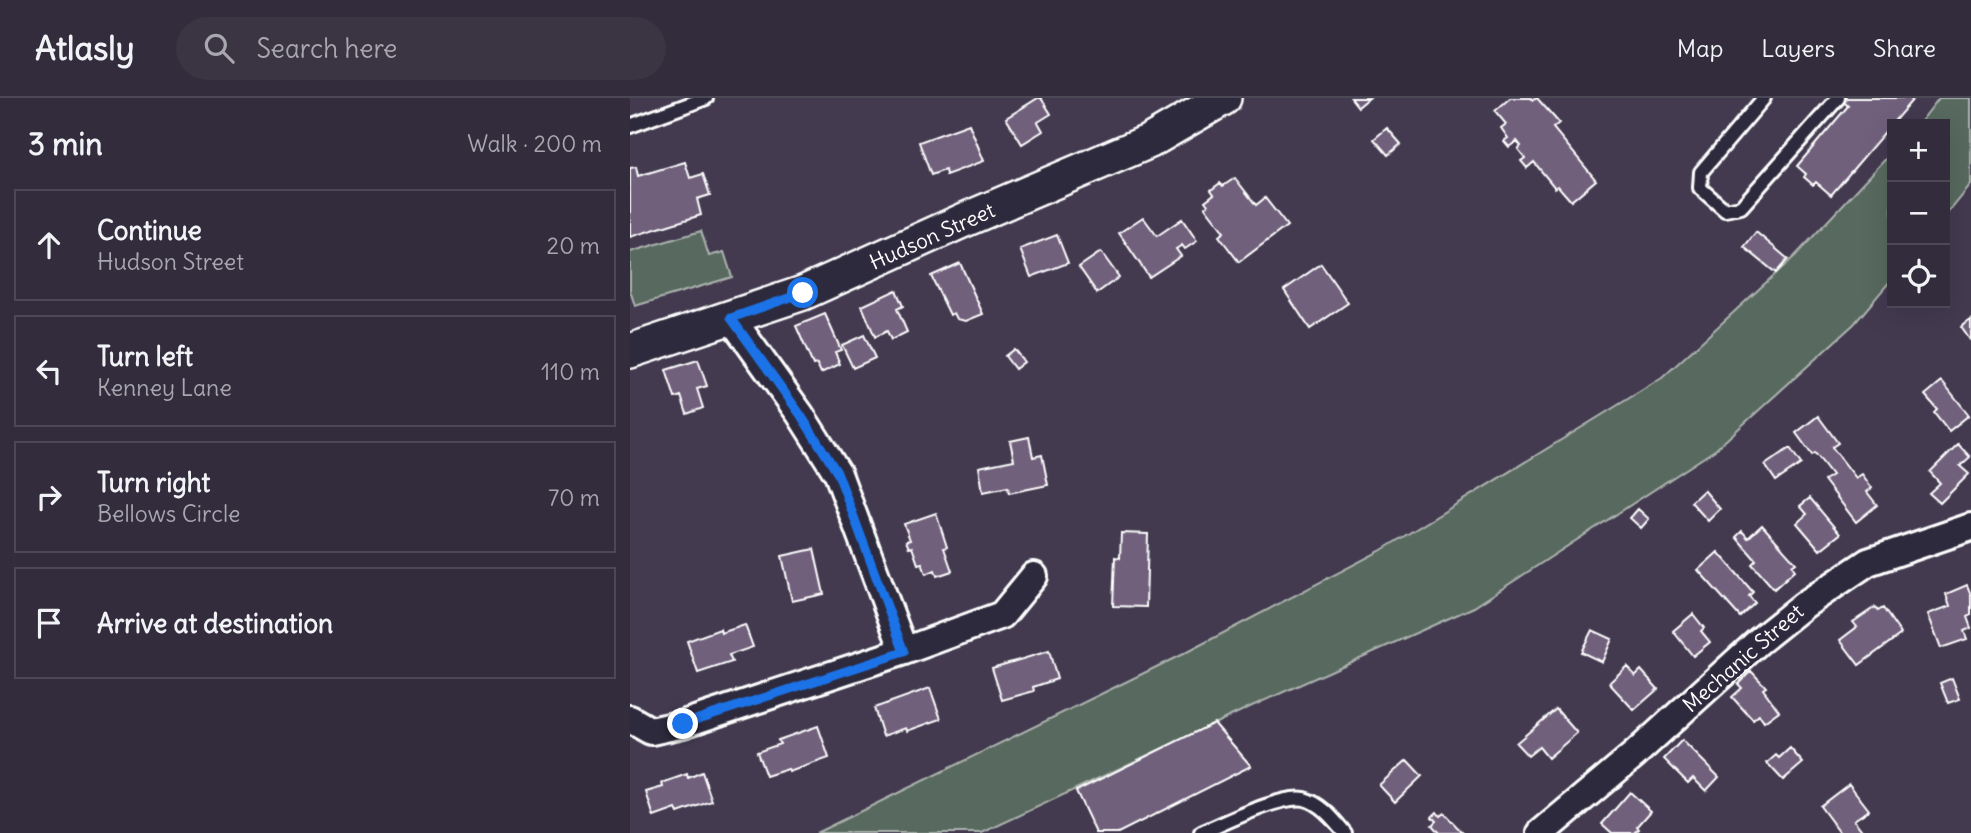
<!DOCTYPE html>
<html lang="en">
<head>
<meta charset="utf-8">
<style>
	body { margin:0; font-family:Delius,sans-serif; background:#3a3443; color:#f1f3f6 }
	.controls { position:absolute; right:21px; top:21px; display:grid; overflow:hidden; border-radius:0px; box-shadow:0 7px 28px #0002 }
	.controls button { width:63px; height:63px; display:grid; place-items:center; padding:0; border:0; border-bottom:2px solid #4d4856; background:#322c3c; color:#f1f3f6; font:35px sans-serif }
	.stop { position:absolute; width:21px; height:21px; margin:-16px; border:5px solid #1a73e8; border-radius:50%; background:#fff }
	.stop.end { background:#1a73e8; border-color:#fff; box-shadow:0 2px 7px #0008 }
	.list { margin:0; padding:0; list-style:none }
	h2 { display:flex; justify-content:space-between; align-items:center; height:91px; margin:0; padding:0 28px; font-size:30px }
	h2 small { font-size:23px; font-weight:400; color:#a8a7af }
	.list li { display:grid; grid-template-columns:46px 1fr auto; gap:21px; align-items:center; box-sizing:border-box; height:112px; margin:0 14px 14px; padding:0 14px; border:2px solid #4d4856; border-radius:0px }
	.list b { display:block; font-size:26px; white-space:nowrap }
	.list p { margin:0; font-size:23px; white-space:nowrap; color:#a8a7af }
	.list em { font-size:23px; font-style:normal; color:#a8a7af }
	.icon { flex:none; width:38px; height:38px; fill:none; stroke:currentColor; stroke-width:2; stroke-linecap:round; stroke-linejoin:round }
	.map { position:relative; flex:none; width:1341px; height:735px; overflow:hidden }
	header { display:flex; align-items:center; gap:42px; box-sizing:border-box; height:98px; padding:0 35px; background:#322c3c; border-bottom:2px solid #4d4856 }
	header strong { font-size:33px }
	nav { display:flex; gap:38px; margin-inline-start:auto; font-size:24px }
	.search { width:490px; height:63px; background:#3a3443; display:flex; align-items:center; gap:18px; box-sizing:border-box; padding:0 24px; border-radius:38px; color:#a8a7af; font-size:26px }
	main { display:flex }
	aside { flex:1; background:#322c3c }
	.map>svg:first-child { display:block }
	.green { fill:#59695f; stroke:#acb4af; stroke-width:2 }
	.building { fill:#71617c; stroke:#fff; stroke-width:2 }
	.lines { fill:none; stroke-linecap:round; stroke-linejoin:round }
	.service-casing { stroke:#fff; stroke-width:18 }
	.minor-casing { stroke:#fff; stroke-width:32 }
	.tertiary-casing { stroke:#fff; stroke-width:38 }
	.service { stroke:#2f2a3d; stroke-width:12 }
	.minor { stroke:#2f2a3d; stroke-width:26 }
	.tertiary { stroke:#2f2a3d; stroke-width:33 }
	.route { stroke:#1a73e8; stroke-width:9 }
	.labels { text-anchor:middle; dominant-baseline:central; stroke-width:7; stroke-linejoin:round; paint-order:stroke }
	.street-label { font-size:21px; fill:#fff; stroke:#2f2a3d }
</style>
</head>
<body>
<header>
<strong>Atlasly</strong>
<div class="search"><svg class="icon" aria-label="search" viewBox="0 0 24 24"><circle cx="10" cy="10" r="6"/><path d="M15 15l6 6"/></svg>Search here</div>
<nav><a>Map</a><a>Layers</a><a>Share</a></nav>
</header>
<main>
<aside>
<h2>3 min<small>Walk · 200 m</small></h2>
<ul class="list">
<li><svg class="icon" aria-label="ahead" viewBox="0 0 24 24"><path d="M12 20V5M6 11l6-6 6 6"/></svg><div><b>Continue</b><p>Hudson Street</p></div><em>20 m</em></li>
<li><svg class="icon" aria-label="left" viewBox="0 0 24 24"><path d="M17 20v-9H6M10 6l-5 5 5 5"/></svg><div><b>Turn left</b><p>Kenney Lane</p></div><em>110 m</em></li>
<li><svg class="icon" aria-label="right" viewBox="0 0 24 24"><path d="M7 20v-9h11M14 6l5 5-5 5"/></svg><div><b>Turn right</b><p>Bellows Circle</p></div><em>70 m</em></li>
<li><svg class="icon" aria-label="arrive" viewBox="0 0 24 24"><path d="M6 21V4h12l-3 4 3 4H6"/></svg><div><b>Arrive at destination</b></div></li>
</ul>
</aside>
<div class="map">
<svg width="1341" height="735" viewBox="0 0 1341 735">
	<rect width="100%" height="100%" fill="#433a50"/>
	<filter id="ink" filterUnits="userSpaceOnUse"><feTurbulence type="fractalNoise" baseFrequency=".0143" numOctaves="2"/><feDisplacementMap in="SourceGraphic" scale="14" xChannelSelector="R" yChannelSelector="G"/><feConvolveMatrix kernelMatrix="1 2 1 2 8 2 1 2 1" color-interpolation-filters="sRGB"/></filter>
	<g filter="url(#ink)">
		<path class="green" d="M1309,0H1341V87L1315,119V26H1289Z
			M1262,54V181L1224,226L1085,352L844,509L622,608L352,735H186L555,555L750,453L1032,280L1165,158Z
			M71,133L79,158L94,154L102,179L5,208L0,192V154Z"/>
		<path class="building" d="M408,0H411L421,16L408,24L413,33L392,46L376,20Z
			M721,0H739L728,9Z
			M880,0H901L903,2L907,0L929,25L923,30L966,82L941,103L928,88L925,90L904,64L897,70L891,63L895,60L888,51L891,48L887,43L879,49L874,43L878,40L871,30L876,26L865,13Z
			M1215,0H1284L1201,97L1186,84L1183,87L1174,79L1176,76L1167,68L1218,8L1213,3Z
			M339,26L354,63L316,77L315,72L301,77L289,44Z
			M757,30L771,46L758,57L744,41Z
			M55,64L60,80L73,76L80,97L67,101L71,117L0,139V70L6,69L8,78Z
			M605,80L626,107L635,100L657,128L609,164L589,138L594,134L575,109L578,107L575,103L584,96L581,92L590,85L593,88Z
			M513,119L527,138L552,121L567,143L555,151L552,147L546,151L551,158L519,179L489,135Z
			M1126,134L1158,161L1146,175L1114,149Z
			M427,137L438,165L401,179L390,151Z
			M471,154L489,179L467,195L449,169Z
			M330,165L353,216L336,223L327,221L324,215L320,217L301,178Z
			M691,166L718,205L680,231L654,192Z
			M266,192L273,208L267,211L277,234L261,242L257,233L245,239L232,208Z
			M195,216L211,252L205,254L210,266L191,275L187,266L183,267L166,228Z
			M1341,222V241L1340,242L1331,229Z
			M234,237L245,260L223,270L212,247Z
			M384,251L394,264L385,271L375,258Z
			M68,262L77,288L67,291L73,310L57,316L51,298L45,300L36,272Z
			M1312,283L1339,317L1319,333L1304,314L1307,311L1295,297Z
			M1188,318L1208,345L1202,349L1226,380L1232,376L1242,390L1237,394L1247,407L1226,424L1194,382L1202,377L1185,355L1182,357L1166,335Z
			M399,339L403,359L412,357L418,387L379,395L378,389L353,394L349,369L384,362L380,343Z
			M1328,346L1340,359L1330,368L1339,376L1310,405L1299,395L1310,385L1300,374Z
			M1160,350L1171,366L1146,383L1135,367Z
			M1074,392L1090,411L1078,423L1061,404Z
			M1180,400L1210,436L1190,452L1167,425L1177,416L1170,408Z
			M1008,411L1019,421L1011,430L1000,420Z
			M306,415L317,449L314,450L322,473L307,478L305,472L296,476L292,465L288,466L282,449L279,450L276,443L280,442L274,426Z
			M1132,427L1166,465L1162,468L1165,472L1144,491L1122,466L1126,462L1106,439L1112,433L1118,440Z
			M491,435L518,436L516,509L483,508L485,459L490,460Z
			M184,451L194,496L162,503L152,458Z
			M1088,454L1123,494L1119,498L1125,505L1110,519L1068,472Z
			M1337,487L1341,497V517L1337,519L1341,530L1334,533L1337,541L1311,550L1298,516L1320,508L1316,496Z
			M1245,509L1248,513L1253,510L1271,536L1229,567L1210,542L1227,529L1223,524Z
			M1063,516L1074,530L1071,533L1080,544L1063,558L1043,533Z
			M115,527L123,549L99,557L102,564L68,575L57,543L90,531L91,535Z
			M962,532L982,541L972,564L951,554Z
			M419,553L427,581L403,589L404,593L372,602L362,570Z
			M997,568L1005,578L1011,572L1028,591L1004,612L979,585Z
			M1121,573L1136,589L1133,591L1149,613L1134,624L1129,617L1123,622L1102,599L1112,590L1108,586Z
			M1322,580L1330,601L1318,605L1310,585Z
			M300,590L311,621L277,633L276,630L253,638L244,610Z
			M926,611L947,635L918,660L909,649L898,658L886,645Z
			M584,625L621,668L488,735H466L446,693Z
			M188,628L199,660L159,674L158,671L136,678L127,654L150,646L148,642Z
			M1052,642L1089,679L1076,693L1063,680L1058,685L1034,661Z
			M1160,650L1173,665L1153,682L1137,665L1146,657L1149,660Z
			M777,662L792,678L765,704L749,687Z
			M72,674L82,703L48,715L46,711L24,719L16,694L33,689L32,685L57,676L58,680Z
			M1219,686L1239,712L1224,722L1234,735H1210L1190,708Z
			M1000,694L1021,713L1007,729L1009,731L1005,735H982L972,726Z
			M807,714L810,718L814,715L833,735H809L802,727L806,723L802,719Z"/>
		<g class="lines">
			<defs>
				<path id="service" d="M1134,0L1071,74L1070,90L1095,112L1111,109L1208,0
					M0,28L76,0
					M571,735C593,726 652,696 674,701C691,705 704,722 715,735"/>
				<path id="minor" d="M101,220L170,316L208,376L274,553
					M0,621L21,633L53,626L274,553L372,517L404,478
					M911,735L1005,656L1129,543L1174,507L1238,464L1341,429"/>
				<path id="tertiary" d="M0,253L173,195L332,123L520,43L594,0"/>
			</defs>
			<use href="#service" class="service-casing"/>
			<use href="#minor" class="minor-casing"/>
			<use href="#tertiary" class="tertiary-casing"/>
			<use href="#service" class="service"/>
			<use href="#minor" class="minor"/>
			<use href="#tertiary" class="tertiary"/>
		</g>
	</g>
	<g class="lines" filter="url(#ink)">
		<path class="route" d="M53,626L274,554L208,376L170,316L101,220L173,195"/>
	</g>
	<g class="labels">
		<g class="street-label">
			<text transform="translate(302 138) rotate(-24)">Hudson Street</text>
			<text transform="translate(1113 560) rotate(-41)">Mechanic Street</text>
		</g>
	</g>
</svg>
<div class="controls">
<button>+</button>
<button>−</button>
<button><svg class="icon" aria-label="locate" viewBox="0 0 24 24"><circle cx="12" cy="12" r="6"/><path d="M12 2v4M12 18v4M2 12h4M18 12h4"/></svg></button>
</div>
<div class="stop" style="left:173px;top:195px"></div>
<div class="stop end" style="left:53px;top:626px"></div>
</div>
</main>
</body>
</html>
